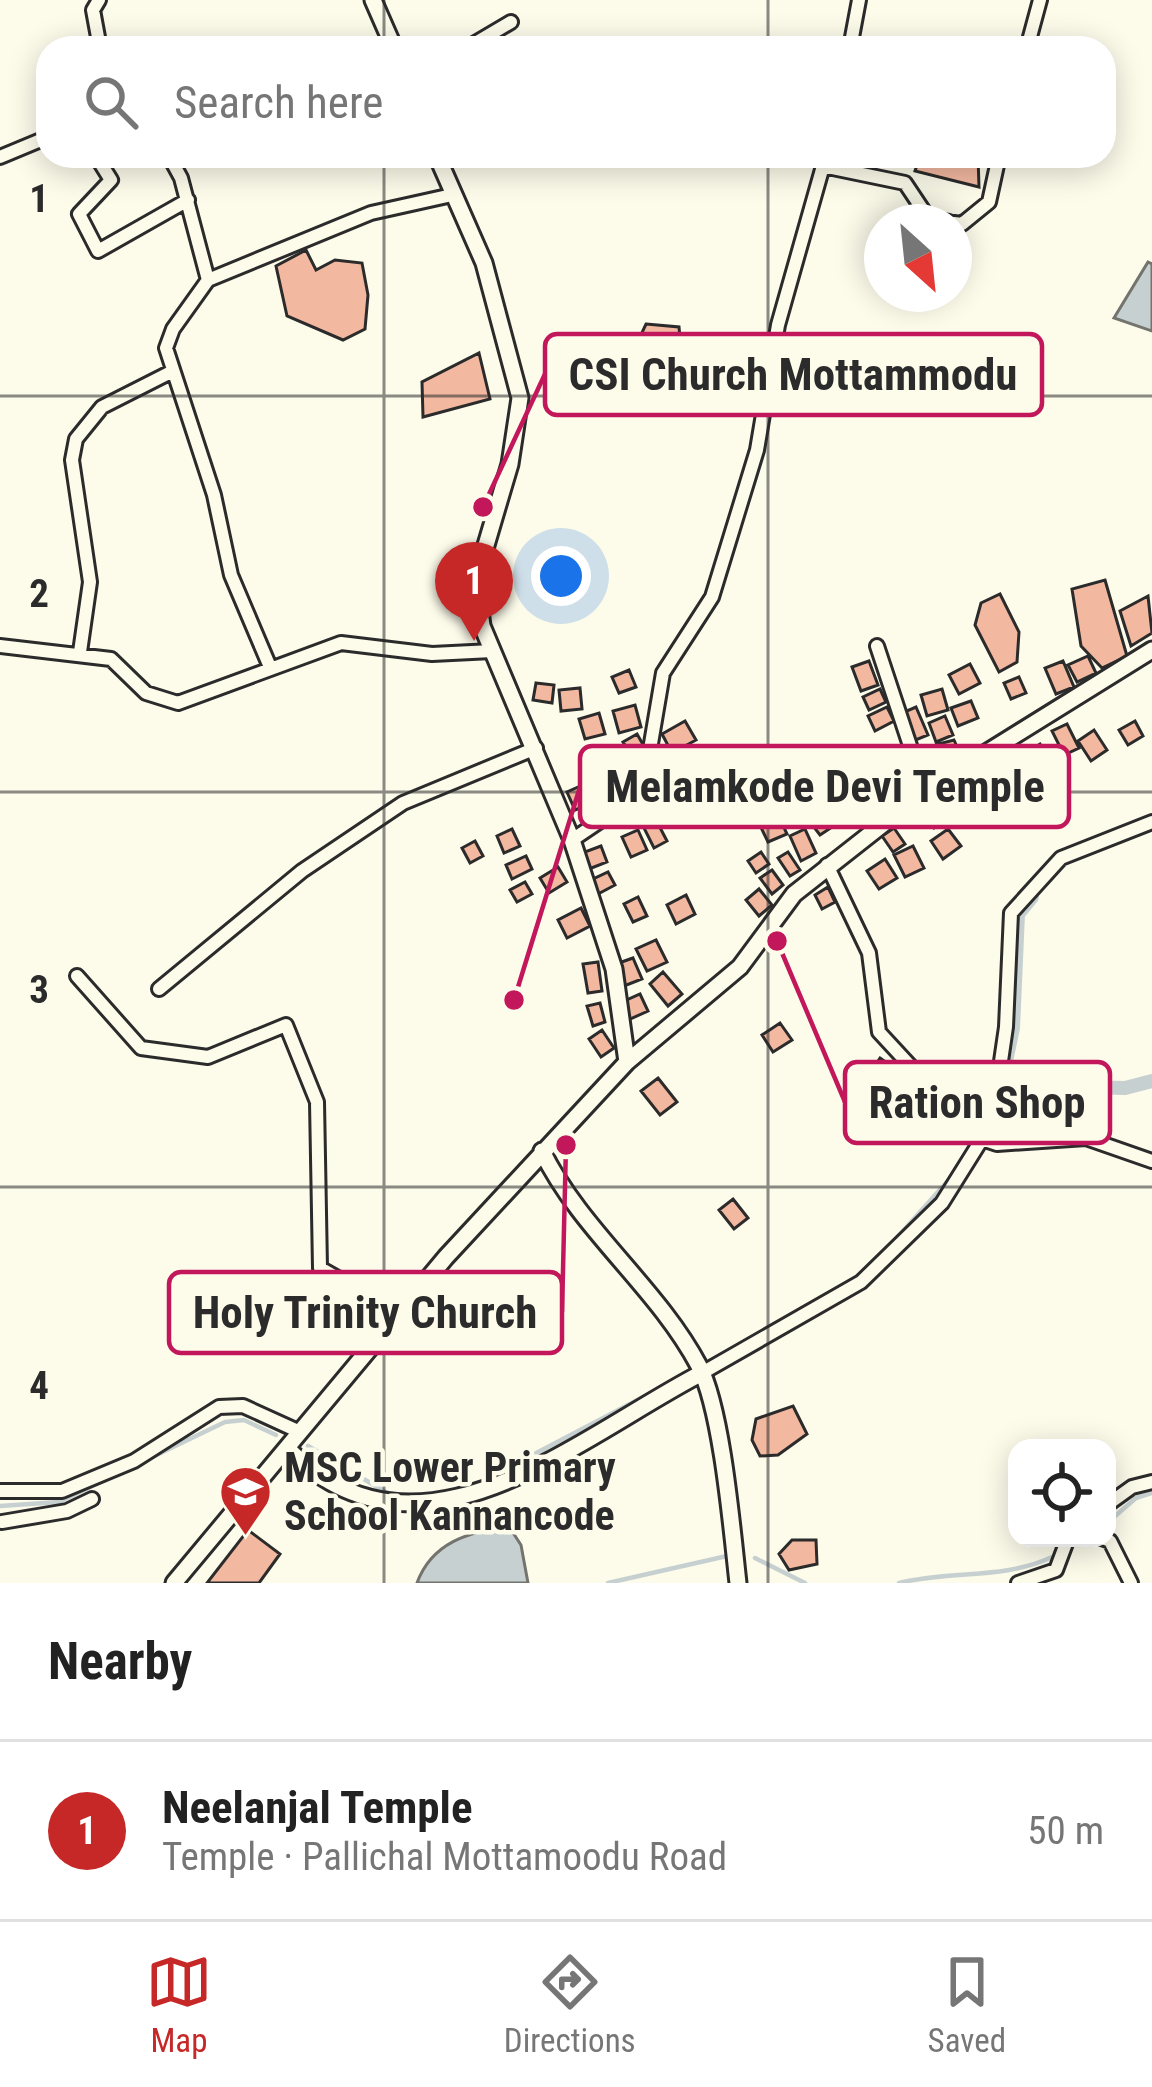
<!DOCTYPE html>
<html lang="en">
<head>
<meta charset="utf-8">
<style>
	body { margin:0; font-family:"Roboto Condensed",sans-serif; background:#f2f2f2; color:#222 }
	.controls { position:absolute; right:36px; bottom:36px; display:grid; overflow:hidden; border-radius:24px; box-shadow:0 6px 30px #0003 }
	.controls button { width:108px; height:108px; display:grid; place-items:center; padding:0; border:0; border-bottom:3px solid #e0e0e0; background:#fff; color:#222; font:60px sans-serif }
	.compass { position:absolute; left:864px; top:204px; width:108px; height:108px; border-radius:50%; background:#fff; box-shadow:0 6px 30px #0003; rotate:153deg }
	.you { position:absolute; left:561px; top:576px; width:42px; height:42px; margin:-30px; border:9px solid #fff; border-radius:50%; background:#1a73e8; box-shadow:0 0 0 18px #1a73e833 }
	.badge { display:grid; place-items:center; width:78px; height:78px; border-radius:50%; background:#c62828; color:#fff; font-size:39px; font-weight:700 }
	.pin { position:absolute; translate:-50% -99px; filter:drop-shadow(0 3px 6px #0008) }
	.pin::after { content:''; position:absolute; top:63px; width:42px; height:36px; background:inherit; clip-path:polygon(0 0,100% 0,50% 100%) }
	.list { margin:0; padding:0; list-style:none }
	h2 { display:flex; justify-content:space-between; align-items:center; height:156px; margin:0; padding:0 48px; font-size:51px }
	h2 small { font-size:39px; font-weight:400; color:#767676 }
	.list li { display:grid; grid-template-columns:78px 1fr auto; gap:36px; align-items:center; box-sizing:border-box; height:180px; padding:0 48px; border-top:3px solid #e0e0e0 }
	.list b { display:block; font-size:45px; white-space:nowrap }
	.list p { margin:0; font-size:39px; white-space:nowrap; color:#767676 }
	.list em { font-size:39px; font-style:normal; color:#767676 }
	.icon { flex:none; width:66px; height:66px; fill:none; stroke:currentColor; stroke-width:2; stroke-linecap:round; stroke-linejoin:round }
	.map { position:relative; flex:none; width:1152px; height:1583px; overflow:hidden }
	.search { position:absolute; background:#fff; box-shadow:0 6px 30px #0003; left:36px; right:36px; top:36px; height:132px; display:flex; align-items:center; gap:30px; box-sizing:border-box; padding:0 42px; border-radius:36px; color:#767676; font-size:45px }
	.sheet { height:336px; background:#fff }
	nav { display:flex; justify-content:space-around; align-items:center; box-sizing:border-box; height:168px; border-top:3px solid #e0e0e0; background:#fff; font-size:33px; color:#767676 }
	nav a { display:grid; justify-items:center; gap:6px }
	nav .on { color:#c62828 }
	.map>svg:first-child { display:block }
	.water { fill:#c7d0d0; stroke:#74746e; stroke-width:3 }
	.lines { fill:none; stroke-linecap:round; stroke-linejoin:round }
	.stream { stroke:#c7d0d0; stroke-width:4.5 }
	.canal { stroke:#c7d0d0; stroke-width:14 }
	.building { fill:#f2b8a0; stroke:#2b2b2b; stroke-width:3 }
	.minor-casing { stroke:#2b2b2b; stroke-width:18 }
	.tertiary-casing { stroke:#2b2b2b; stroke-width:21 }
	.minor { stroke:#fdfbea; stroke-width:12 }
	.tertiary { stroke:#fdfbea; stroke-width:15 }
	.grid { fill:none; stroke:#2b2b2b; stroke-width:3; stroke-opacity:0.55 }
	.labels { text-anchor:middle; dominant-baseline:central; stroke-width:9; stroke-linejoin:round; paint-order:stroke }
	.poi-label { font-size:42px; font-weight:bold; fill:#2b2b2b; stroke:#fdfbea; text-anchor:start }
	.grid-label { font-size:39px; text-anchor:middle; font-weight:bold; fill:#2b2b2b; stroke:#fdfbea; stroke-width:9; stroke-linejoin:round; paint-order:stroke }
	.leader { fill:none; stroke:#c2185b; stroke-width:4.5 }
	.callout-dot { fill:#c2185b; stroke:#fdfbea; stroke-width:4.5 }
	.callout { fill:#fdfbea; stroke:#c2185b; stroke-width:4.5 }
	.callout-label { font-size:45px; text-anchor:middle; font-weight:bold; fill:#2b2b2b }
</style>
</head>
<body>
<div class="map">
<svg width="1152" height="1583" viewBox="0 0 1152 1583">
	<rect width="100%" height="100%" fill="#fdfbea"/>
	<path class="water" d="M1148,262L1152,264V331L1114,318Z
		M508,1525L521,1545L528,1583H417C432,1542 468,1533 508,1525Z"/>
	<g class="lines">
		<path class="stream" d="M886,1250L954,1174
			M710,1361L736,1347
			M308,1446L389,1494
			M481,1482L668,1384
			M0,1506L59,1502L225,1422L244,1420L276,1435
			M1107,1523L1136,1498L1152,1493
			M1078,1545L1091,1538
			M755,1558L805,1583
			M608,1583L727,1556
			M899,1583C950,1570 1003,1580 1052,1557"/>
		<path class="canal" d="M1032,897L1018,914L1013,1028L1001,1085L1125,1088L1152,1081"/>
	</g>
	<path class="building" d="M920,156H978L979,187L915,171Z
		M306,250L316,270L335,260L362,263L368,295L365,329L343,340L287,316L276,266Z
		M646,324L679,327L682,360L660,378H632L619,366L621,341L640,337Z
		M479,353L490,399L423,417L422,382Z
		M1105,580L1127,656L1102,668L1081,646L1072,589Z
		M1000,594L1019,632L1017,662L999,672L975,625L981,603Z
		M1148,596L1152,633L1131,646L1120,611Z
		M1088,656L1096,673L1077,682L1068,665Z
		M869,661L878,685L861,691L852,667Z
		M1063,661L1074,687L1056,694L1045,668Z
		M970,664L980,683L959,694L949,675Z
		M629,670L636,687L619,693L612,677Z
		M1019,677L1026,693L1011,699L1004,683Z
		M536,683L554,685L552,703L533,700Z
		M580,688L582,709L561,711L559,690Z
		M880,689L886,702L869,710L863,697Z
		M942,689L948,710L927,716L921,695Z
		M971,701L978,718L958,726L951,708Z
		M635,705L641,727L619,733L613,711Z
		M887,707L894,721L875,731L868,716Z
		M916,707L928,735L913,741L902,713Z
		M599,713L605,734L585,739L579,719Z
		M945,716L953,735L936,742L929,723Z
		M685,721L696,740L672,753L662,734Z
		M1135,721L1143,736L1128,745L1119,730Z
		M1067,724L1079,748L1064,755L1052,731Z
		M1094,730L1107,750L1091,761L1078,741Z
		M637,734L645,748L632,756L623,742Z
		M954,740L962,758L922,776L911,751Z
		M1040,744L1049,759L1036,768L1026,753Z
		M585,784L593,803L575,810L567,792Z
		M937,802L948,818L934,828L922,812Z
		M775,808L787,834L768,842L756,817Z
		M825,811L835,825L820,835L810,822Z
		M655,818L667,841L654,848L642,824Z
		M894,828L905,844L893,852L882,836Z
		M512,829L520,846L504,853L497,836Z
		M805,829L816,853L801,861L790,836Z
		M948,829L961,846L943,859L931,841Z
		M638,830L647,850L631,857L622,837Z
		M475,841L483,856L470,863L462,848Z
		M601,846L607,862L589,869L582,853Z
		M913,846L924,868L905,877L894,855Z
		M761,852L769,864L756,873L748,861Z
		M788,852L800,870L790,876L778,858Z
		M526,856L532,869L512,879L506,865Z
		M885,859L897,878L879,889L867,871Z
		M558,867L567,882L549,893L540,878Z
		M772,870L783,885L772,894L760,878Z
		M608,872L615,885L598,894L591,880Z
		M525,882L532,894L517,902L510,890Z
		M828,887L835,902L822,909L815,895Z
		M759,889L772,905L759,916L746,900Z
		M686,895L695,914L676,924L667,905Z
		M638,897L647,916L633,922L624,904Z
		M581,908L590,926L567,938L558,920Z
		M656,940L667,962L647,971L636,949Z
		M633,958L642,979L624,986L616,964Z
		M598,962L602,991L588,993L583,964Z
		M663,972L682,994L668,1006L650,984Z
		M640,994L648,1011L628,1020L620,1003Z
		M600,1003L605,1022L593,1026L587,1006Z
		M780,1023L792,1040L773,1052L762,1035Z
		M602,1030L614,1048L601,1057L589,1039Z
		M880,1058L907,1077L885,1106L862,1085Z
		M658,1078L677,1102L660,1115L641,1091Z
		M733,1199L748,1218L734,1229L719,1210Z
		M793,1406L807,1434L778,1455L760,1456L752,1440L756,1419Z
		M248,1530L280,1554L259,1583H207Z
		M792,1540H816L817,1564L789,1570L779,1554Z"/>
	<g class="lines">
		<defs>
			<path id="minor" d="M99,0L93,10L100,48
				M467,48L511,22
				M850,48L859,0
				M1027,48L1040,0
				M96,156L111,180L79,214L98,251L188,200
				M169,156L181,178L208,280L371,213L452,195
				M0,157L48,137
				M954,223L962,224L989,202L999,156
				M208,280L173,329L166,348L214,495L231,575L270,667
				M0,646L111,659L146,693L178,703L341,643L432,654L492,651
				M877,646L925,791
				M80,652L90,582L72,460L76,439L102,407L173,371
				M572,840L609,815L646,773L663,673L712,597L757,450L778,325L823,166L905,183L929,219L949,222
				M827,865L869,953L879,1032L976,1137L997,1144L1086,1138L1152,1161
				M77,976L141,1048L208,1057L286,1025L317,1102L320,1268L399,1313
				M159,989L302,871L403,803L536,748
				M702,1373L861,1282L942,1203L992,1123L1006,1027L1011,913L1061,858L1152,822
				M0,1491H62L134,1461L219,1407L243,1406L300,1432
				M1107,1505L1132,1487L1152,1482
				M2,1522L67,1511L92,1499
				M1102,1538L1110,1541L1131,1583
				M1018,1583L1056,1570L1068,1538"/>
			<path id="tertiary" d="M373,0L394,48
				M437,156L484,263L520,398L510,464L476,579L482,626L572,840L614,969L627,1062
				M542,1151C581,1231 657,1287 699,1366C722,1410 732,1530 738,1583
				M287,1448C418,1582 578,1437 702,1373
				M174,1583L446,1257L627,1062L740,967L794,894L925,791L1152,650"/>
		</defs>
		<use href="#minor" class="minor-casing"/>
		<use href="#tertiary" class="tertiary-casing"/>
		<use href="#minor" class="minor"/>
		<use href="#tertiary" class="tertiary"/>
	</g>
	<path class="grid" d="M384,0V48M768,0V48M384,156V1583M768,156V1583M0,396H1152M0,792H1152M0,1187H1152"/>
	<defs>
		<symbol id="school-pin" viewBox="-11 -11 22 30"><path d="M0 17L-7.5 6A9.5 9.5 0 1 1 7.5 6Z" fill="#c62828" stroke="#fdfbea"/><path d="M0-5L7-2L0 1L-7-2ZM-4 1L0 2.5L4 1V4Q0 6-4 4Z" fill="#fff"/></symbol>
	</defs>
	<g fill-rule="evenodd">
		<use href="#school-pin" x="216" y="1462" width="59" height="81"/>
	</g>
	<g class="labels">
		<g class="poi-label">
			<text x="284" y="1467">MSC Lower Primary<tspan x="284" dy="48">School Kannancode</tspan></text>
		</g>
	</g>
	<g class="grid-label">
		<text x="39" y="212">1</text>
		<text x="39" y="607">2</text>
		<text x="39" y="1003">3</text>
		<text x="39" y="1399">4</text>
	</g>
	<path class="leader" d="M483 507L545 374M514 1000L580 787M777 941L845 1102M566 1145L562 1312"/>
	<g class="callout-dot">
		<circle cx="483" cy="507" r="12"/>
		<circle cx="514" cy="1000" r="12"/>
		<circle cx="777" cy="941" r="12"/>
		<circle cx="566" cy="1145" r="12"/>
	</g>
	<g class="callout">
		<rect x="545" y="334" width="497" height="81" rx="12"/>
		<rect x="580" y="746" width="489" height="81" rx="12"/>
		<rect x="845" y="1062" width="265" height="81" rx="12"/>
		<rect x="169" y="1272" width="393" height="81" rx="12"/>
	</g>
	<g class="callout-label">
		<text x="793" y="390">CSI Church Mottammodu</text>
		<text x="825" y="802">Melamkode Devi Temple</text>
		<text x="977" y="1118">Ration Shop</text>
		<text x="365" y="1328">Holy Trinity Church</text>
	</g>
</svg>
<div class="controls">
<button><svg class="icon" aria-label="locate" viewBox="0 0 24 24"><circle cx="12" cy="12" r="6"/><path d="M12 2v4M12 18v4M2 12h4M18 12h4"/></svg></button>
</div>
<svg class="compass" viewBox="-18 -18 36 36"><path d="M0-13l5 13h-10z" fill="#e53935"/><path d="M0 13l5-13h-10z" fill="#767676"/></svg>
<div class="you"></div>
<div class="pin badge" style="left:474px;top:641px">1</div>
<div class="search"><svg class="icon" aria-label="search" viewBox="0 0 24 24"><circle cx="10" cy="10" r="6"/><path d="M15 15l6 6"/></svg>Search here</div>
</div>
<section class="sheet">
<h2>Nearby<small></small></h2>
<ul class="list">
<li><span class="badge">1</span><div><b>Neelanjal Temple</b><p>Temple · Pallichal Mottamoodu Road</p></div><em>50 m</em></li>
</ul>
</section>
<nav>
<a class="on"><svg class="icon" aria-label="map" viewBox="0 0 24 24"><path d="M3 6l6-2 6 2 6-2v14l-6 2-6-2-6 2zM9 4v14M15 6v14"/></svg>Map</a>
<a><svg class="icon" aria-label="directions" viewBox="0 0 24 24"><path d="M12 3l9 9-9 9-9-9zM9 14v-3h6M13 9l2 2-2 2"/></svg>Directions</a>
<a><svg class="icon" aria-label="saved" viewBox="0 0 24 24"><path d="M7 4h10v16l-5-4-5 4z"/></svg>Saved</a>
</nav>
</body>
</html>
